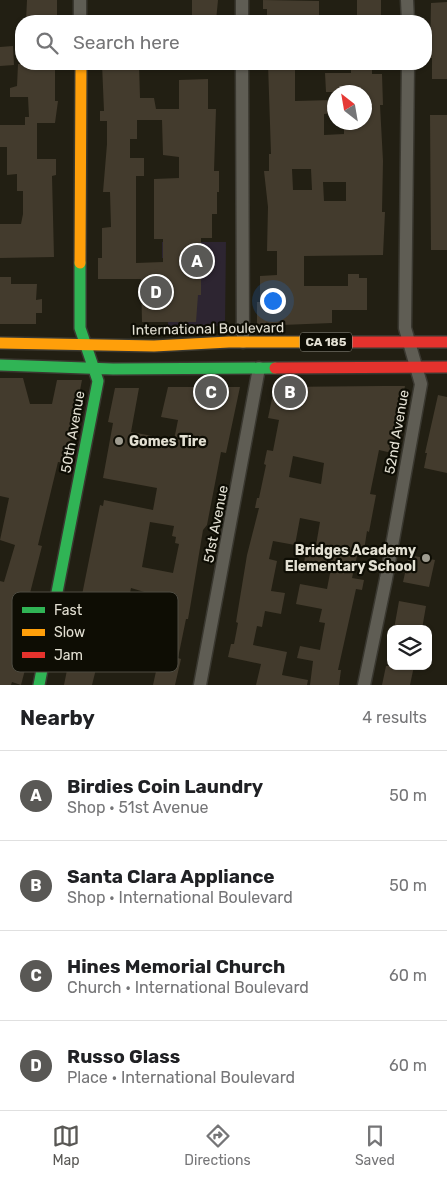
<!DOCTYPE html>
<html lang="en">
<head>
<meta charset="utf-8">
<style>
	body { margin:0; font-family:Rubik,sans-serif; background:#f2f2f2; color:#202124 }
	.controls { position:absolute; right:15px; bottom:15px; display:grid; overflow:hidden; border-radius:10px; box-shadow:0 1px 4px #0004 }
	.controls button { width:45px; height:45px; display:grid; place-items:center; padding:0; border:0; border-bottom:1px solid #e0e0e0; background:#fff; color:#202124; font:25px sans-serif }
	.compass { position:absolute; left:327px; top:85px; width:45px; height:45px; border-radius:50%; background:#fff; box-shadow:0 1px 4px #0004; rotate:329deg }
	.you { position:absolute; left:272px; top:300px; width:18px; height:18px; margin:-12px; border:4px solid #fff; border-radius:50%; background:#1a73e8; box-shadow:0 0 0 8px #1a73e833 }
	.badge { display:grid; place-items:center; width:32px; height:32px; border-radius:50%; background:#595855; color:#fff; font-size:16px; font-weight:700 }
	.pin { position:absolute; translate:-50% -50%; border:2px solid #fff; box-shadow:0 1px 5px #0006 }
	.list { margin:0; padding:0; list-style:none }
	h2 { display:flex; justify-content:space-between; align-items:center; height:65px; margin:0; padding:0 20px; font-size:21px }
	h2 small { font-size:16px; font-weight:400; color:#757577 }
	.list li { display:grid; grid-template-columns:32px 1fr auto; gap:15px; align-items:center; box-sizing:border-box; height:90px; padding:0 20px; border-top:1px solid #e0e0e0 }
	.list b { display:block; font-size:19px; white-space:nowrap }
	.list p { margin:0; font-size:16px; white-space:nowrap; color:#757577 }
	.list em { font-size:16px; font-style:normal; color:#757577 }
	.icon { flex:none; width:28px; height:28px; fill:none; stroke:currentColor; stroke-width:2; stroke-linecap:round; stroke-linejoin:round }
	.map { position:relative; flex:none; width:447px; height:685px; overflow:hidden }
	.search { position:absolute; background:#fff; box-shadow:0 1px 4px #0004; left:15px; right:15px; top:15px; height:55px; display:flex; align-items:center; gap:12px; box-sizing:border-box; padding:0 18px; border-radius:20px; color:#757577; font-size:19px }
	.sheet { height:425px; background:#fff }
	nav { display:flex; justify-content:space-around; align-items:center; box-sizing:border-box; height:70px; border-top:1px solid #e0e0e0; background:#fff; font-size:14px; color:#757577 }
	nav a { display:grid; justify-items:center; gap:2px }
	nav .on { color:#595855 }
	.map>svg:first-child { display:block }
	.commercial { fill:#2d2531 }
	.building { fill:#433b2d; fill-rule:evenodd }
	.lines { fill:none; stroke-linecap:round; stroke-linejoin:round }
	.street-casing { stroke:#3a3830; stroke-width:15 }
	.fast-casing { stroke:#3a3830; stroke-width:14 }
	.slow-casing { stroke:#3a3830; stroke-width:14 }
	.jam-casing { stroke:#3a3830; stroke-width:14 }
	.street { stroke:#5f5d54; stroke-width:12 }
	.fast { stroke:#30b455; stroke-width:11 }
	.slow { stroke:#ff9f0a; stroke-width:11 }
	.jam { stroke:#e5322d; stroke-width:11 }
	.poi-dot { fill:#9f9c90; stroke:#0e0d04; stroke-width:2 }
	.labels { text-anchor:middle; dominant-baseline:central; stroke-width:4.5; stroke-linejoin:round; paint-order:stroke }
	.shield { fill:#0e0d04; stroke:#a3a195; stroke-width:1 }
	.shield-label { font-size:12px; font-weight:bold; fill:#e3e0d3 }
	.street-label { font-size:14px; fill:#e3e0d3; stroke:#0e0d04 }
	.poi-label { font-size:14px; font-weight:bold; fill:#e3e0d3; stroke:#0e0d04; text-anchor:start }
	.key { fill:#0e0d04; stroke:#4e4c42; stroke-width:1 }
	.key-label { font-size:14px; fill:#e3e0d3 }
</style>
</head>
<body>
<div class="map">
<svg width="447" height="685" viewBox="0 0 447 685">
	<rect width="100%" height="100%" fill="#221f13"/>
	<path class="commercial" d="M162,242H226L225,326H168V259L162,258Z"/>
	<path class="building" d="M27,0H57V21H26Z
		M192,0H218L216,21H192Z
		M263,0L319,1V21H267V9H263Z
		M357,0H381V19H357Z
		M447,2V79H432V58H430L431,3Z
		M13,46L14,65L0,66V47Z
		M18,64H55V101H58L55,123H37V159H56V175L52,176L54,257L0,258V224H21L23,214V191H17V174L7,175V147H0V125H25V117H29L28,97H10V88L17,86Z
		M102,64H139L140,98H154L156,109H179V80L208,79V109H216L214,171H219V192H217V214H212V238H201V295H198L196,322H142L141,279H98V258H102V228L111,227L110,192H103L107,144V121H100V111H104ZM137,120H162L163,155L179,157V178L154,179V239H163V262L136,263V176H144V158H130V139H137Z
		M268,64H295V101L334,100V113L324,114V135L344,134V122H364V89H339V92H326L325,73H351V64H372V74H382L383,105H380L383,161L382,212H385L383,255L304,256V286H348V274H359V278H367V310H332V323L257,326V302H260V276L277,275V251H267L268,207L264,171H269V154H271ZM292,169H311L312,190H293ZM323,182H346V201H324Z
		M430,115H447V250H431Z
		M0,277H11V284H37L36,300L42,299V313H36V324H0Z
		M0,378H23L30,404H52L57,380H82L68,452L65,463L58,462L38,545L42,546L29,597L33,598L18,644L21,645L16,663L26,666L21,685L12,682L11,685H0V581L4,582L15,545L0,540L9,498L0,496Z
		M382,386H405L392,453L379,450L370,494L376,495L369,532L367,531L363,557L357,556L352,578L364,580L362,590L356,589L338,670H341L339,685H310L313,661L297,658L300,646L320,650L325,623L319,622L322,609L296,604L300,584L327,589L331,568L304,563L306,550L315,551L320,522L300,518L295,545L273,541L269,559L277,561L271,591L285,593L281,614L265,611L262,627L257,626L253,645L287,652L282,675L308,680L307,685H256L261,664L228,657L231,644H234L238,623L236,622L247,555L259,508H255L257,498H259L266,465L264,464L267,450L273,451L279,420L268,418L274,389L278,387ZM293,456L324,463L321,484L289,477Z
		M168,387H240L226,453L221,452L207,525L203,530L190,608L188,619H186L178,658L181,659L175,685H153L160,653L154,652L157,637L153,636L157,612L148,610L151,594L131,588L125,618L113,616L107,645L132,651L128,670L97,665L92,685H64L100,505L103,506L104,500L153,510L157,488L103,478L113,423L108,422L115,388H139L131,432L174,440L178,420L161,417ZM150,522L174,526L172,536L176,537L175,543L179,544L173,573L142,567Z
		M438,395L447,397V473L424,468L427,453H425Z
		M409,555L435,560L429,587L403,582Z
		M399,601L426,606L422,629H394Z
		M386,666H414L410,685H382Z"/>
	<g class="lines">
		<defs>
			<path id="street" d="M80,0V21
				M242,0V21
				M407,0L408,21
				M242,64L243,342
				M200,685L259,368
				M364,685L386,579L421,384L405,328L408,64"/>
			<path id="fast" d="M0,365L113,369L275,368
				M39,685L98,381L80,328V263"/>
			<path id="slow" d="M80,263L81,64
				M0,343L154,346L229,342H313"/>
			<path id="jam" d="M313,342H447
				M275,368L447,367"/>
		</defs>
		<use href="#street" class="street-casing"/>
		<use href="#fast" class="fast-casing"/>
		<use href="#slow" class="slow-casing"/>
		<use href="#jam" class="jam-casing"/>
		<use href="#street" class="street"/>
		<use href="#fast" class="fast"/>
		<use href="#slow" class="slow"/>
		<use href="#jam" class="jam"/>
	</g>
	<g class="poi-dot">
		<circle cx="119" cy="441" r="5"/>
		<circle cx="426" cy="558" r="5"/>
	</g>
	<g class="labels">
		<rect class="shield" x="300" y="332.5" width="52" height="19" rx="4"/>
		<g class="shield-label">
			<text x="326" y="342">CA 185</text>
		</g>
		<g class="street-label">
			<text transform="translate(208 329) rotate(-1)">International Boulevard</text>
			<text transform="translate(73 432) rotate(-80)">50th Avenue</text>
			<text transform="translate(397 432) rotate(-80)">52nd Avenue</text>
			<text transform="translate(216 524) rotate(-79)">51st Avenue</text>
		</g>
		<g class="poi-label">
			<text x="129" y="441">Gomes Tire</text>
			<text x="416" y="550" text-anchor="end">Bridges Academy<tspan x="416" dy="16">Elementary School</tspan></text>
		</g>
	</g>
	<rect x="12" y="592" width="166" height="80" rx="8" class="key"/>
	<rect x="22" y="607" width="23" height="6" fill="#30b455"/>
	<rect x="22" y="629" width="23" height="7" fill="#ff9f0a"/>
	<rect x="22" y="652" width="23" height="6" fill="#e5322d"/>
	<g class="key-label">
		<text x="54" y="615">Fast</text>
		<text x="54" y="637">Slow</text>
		<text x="54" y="660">Jam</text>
	</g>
</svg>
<div class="controls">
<button><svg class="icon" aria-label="layers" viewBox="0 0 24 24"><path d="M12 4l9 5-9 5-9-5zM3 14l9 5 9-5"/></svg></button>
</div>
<svg class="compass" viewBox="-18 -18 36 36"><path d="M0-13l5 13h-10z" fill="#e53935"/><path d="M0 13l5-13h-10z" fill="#757577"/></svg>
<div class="you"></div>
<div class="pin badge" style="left:197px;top:261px">A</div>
<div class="pin badge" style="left:290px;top:392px">B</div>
<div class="pin badge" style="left:211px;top:392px">C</div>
<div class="pin badge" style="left:156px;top:292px">D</div>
<div class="search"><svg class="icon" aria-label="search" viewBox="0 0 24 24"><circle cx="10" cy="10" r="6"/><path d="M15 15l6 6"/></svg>Search here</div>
</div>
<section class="sheet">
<h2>Nearby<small>4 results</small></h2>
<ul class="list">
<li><span class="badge">A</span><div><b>Birdies Coin Laundry</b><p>Shop · 51st Avenue</p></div><em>50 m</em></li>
<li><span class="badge">B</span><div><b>Santa Clara Appliance</b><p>Shop · International Boulevard</p></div><em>50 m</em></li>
<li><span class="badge">C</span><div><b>Hines Memorial Church</b><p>Church · International Boulevard</p></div><em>60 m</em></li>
<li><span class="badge">D</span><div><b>Russo Glass</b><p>Place · International Boulevard</p></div><em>60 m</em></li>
</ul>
</section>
<nav>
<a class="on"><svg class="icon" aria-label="map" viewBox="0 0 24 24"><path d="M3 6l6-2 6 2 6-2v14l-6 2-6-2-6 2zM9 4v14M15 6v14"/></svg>Map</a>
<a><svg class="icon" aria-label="directions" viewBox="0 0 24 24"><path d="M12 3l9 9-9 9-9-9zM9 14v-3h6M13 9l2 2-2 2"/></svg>Directions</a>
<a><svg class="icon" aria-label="saved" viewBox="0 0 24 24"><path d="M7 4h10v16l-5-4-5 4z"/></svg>Saved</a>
</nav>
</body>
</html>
